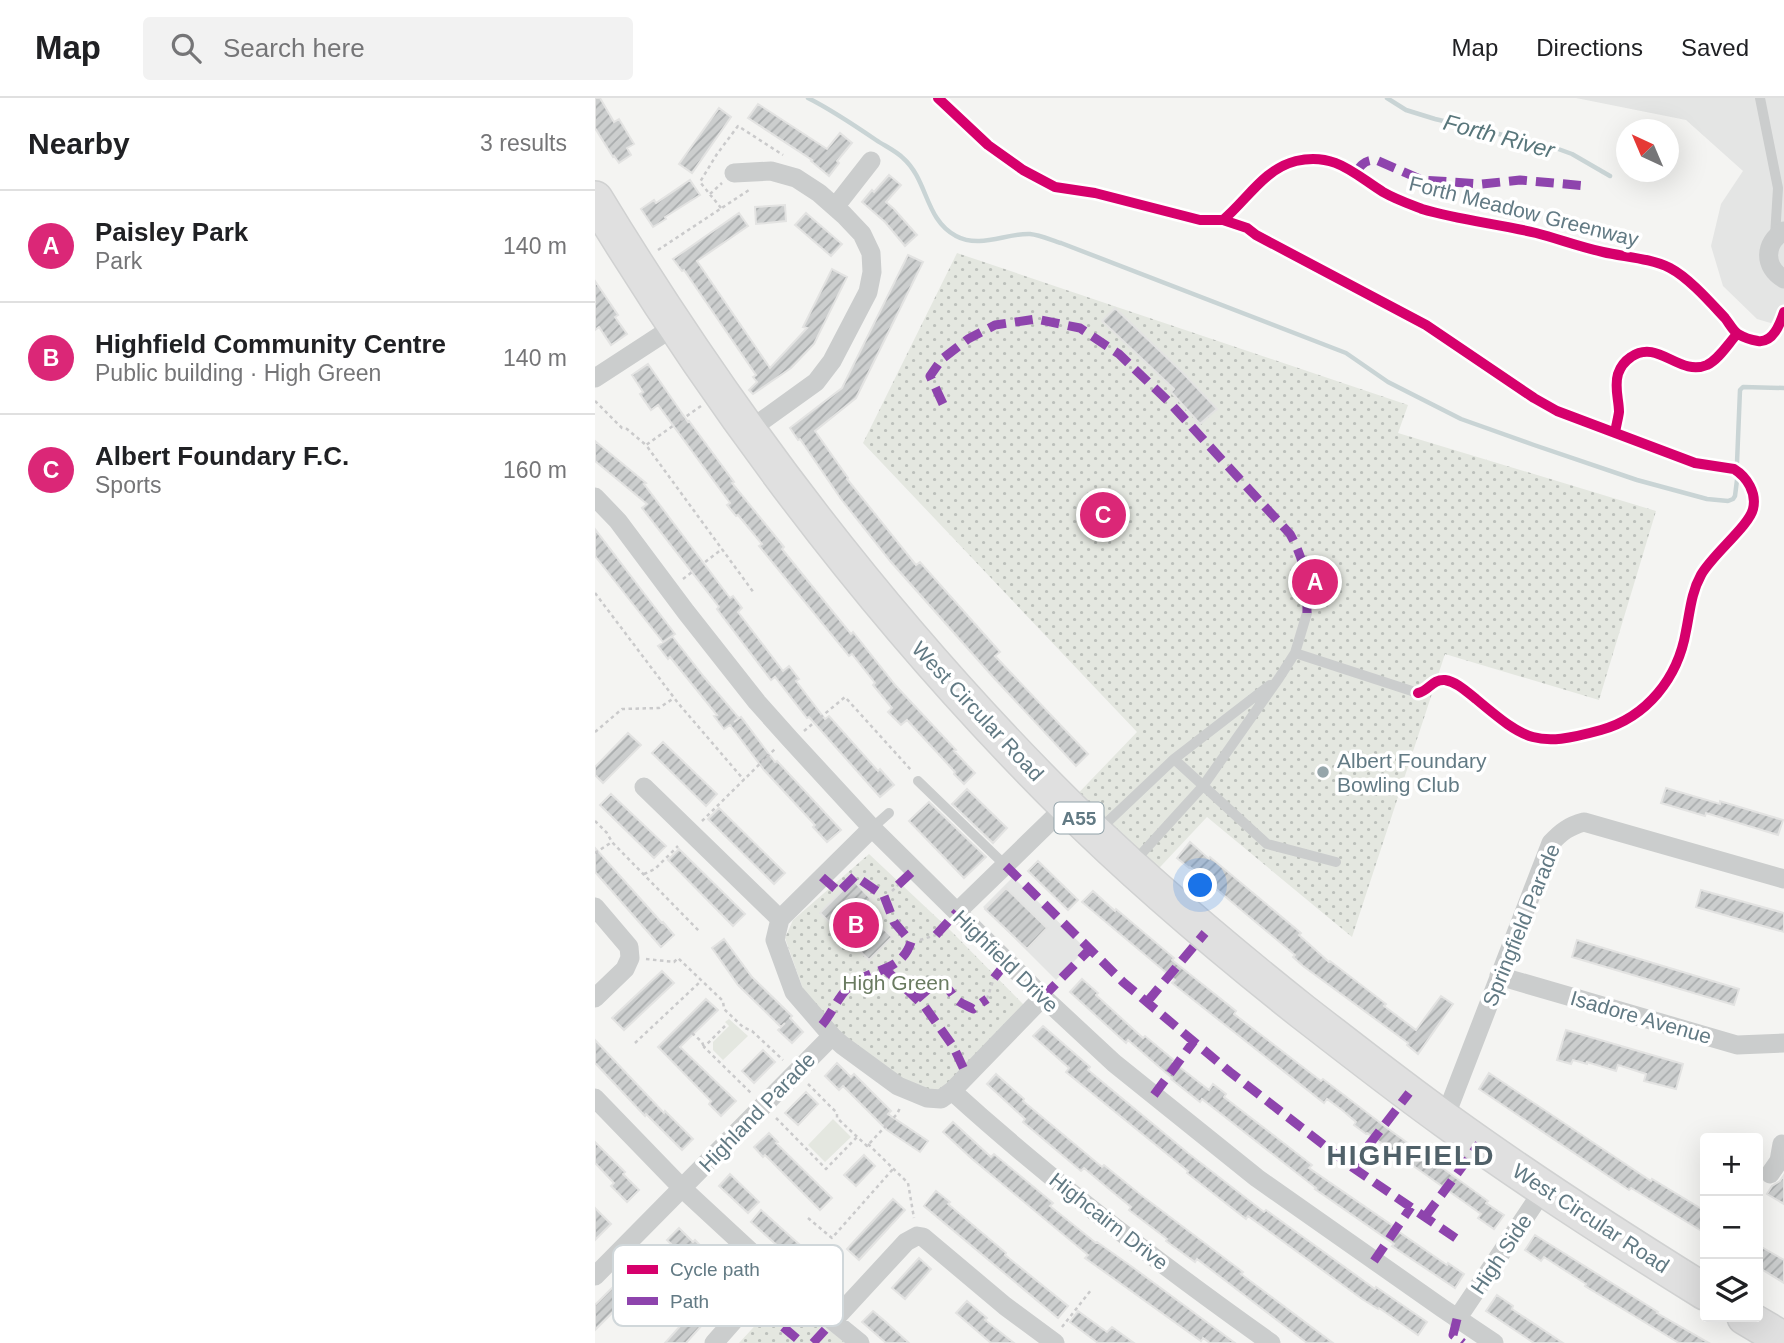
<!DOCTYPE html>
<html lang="en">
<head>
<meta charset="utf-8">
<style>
	body { margin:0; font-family:Arial,sans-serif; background:#f2f2f2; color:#202124 }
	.controls { position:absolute; right:21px; bottom:21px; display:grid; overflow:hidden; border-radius:7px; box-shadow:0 7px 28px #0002 }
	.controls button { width:63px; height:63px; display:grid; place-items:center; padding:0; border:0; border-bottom:2px solid #e0e0e0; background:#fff; color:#202124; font:35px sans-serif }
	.compass { position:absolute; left:1021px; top:21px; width:63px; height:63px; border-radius:50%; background:#fff; box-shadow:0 7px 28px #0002; rotate:316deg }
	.you { position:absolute; left:606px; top:788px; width:24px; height:24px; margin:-18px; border:5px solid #fff; border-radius:50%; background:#1a73e8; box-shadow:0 0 0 10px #1a73e833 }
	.badge { display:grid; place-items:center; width:46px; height:46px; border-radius:50%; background:#db2777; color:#fff; font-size:23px; font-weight:700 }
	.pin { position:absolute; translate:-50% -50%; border:4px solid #fff; box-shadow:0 2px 7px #0006 }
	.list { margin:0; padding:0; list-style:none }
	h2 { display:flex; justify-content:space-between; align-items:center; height:91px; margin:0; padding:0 28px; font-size:30px }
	h2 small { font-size:23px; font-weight:400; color:#757577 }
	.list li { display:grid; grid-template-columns:46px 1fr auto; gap:21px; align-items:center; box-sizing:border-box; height:112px; padding:0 28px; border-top:2px solid #e0e0e0 }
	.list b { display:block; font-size:26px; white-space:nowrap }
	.list p { margin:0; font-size:23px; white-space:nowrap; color:#757577 }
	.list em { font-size:23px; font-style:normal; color:#757577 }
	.icon { flex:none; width:38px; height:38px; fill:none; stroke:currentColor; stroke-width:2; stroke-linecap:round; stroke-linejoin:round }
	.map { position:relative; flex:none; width:1189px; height:1245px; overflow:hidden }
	header { display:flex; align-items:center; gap:42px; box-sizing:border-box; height:98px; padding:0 35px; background:#fff; border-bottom:2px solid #e0e0e0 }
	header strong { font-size:33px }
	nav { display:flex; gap:38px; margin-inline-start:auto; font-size:24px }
	.search { width:490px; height:63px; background:#f2f2f2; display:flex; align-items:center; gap:18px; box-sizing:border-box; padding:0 24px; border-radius:7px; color:#757577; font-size:26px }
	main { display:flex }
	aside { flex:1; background:#fff }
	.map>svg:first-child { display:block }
	.built { fill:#e4e5e4 }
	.green { fill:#e4e7e0 }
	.park { fill:url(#park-dots) }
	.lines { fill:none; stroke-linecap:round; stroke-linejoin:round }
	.stream { stroke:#c9d4d5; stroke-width:4.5 }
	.building { fill:url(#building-hatch); stroke:#e3e3e2; stroke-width:2 }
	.highway-casing { stroke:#d0d1d1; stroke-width:38 }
	.path { stroke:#cacacb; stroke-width:2.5; stroke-dasharray:3.5 3.5; stroke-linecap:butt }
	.lane { stroke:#cbcdcd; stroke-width:10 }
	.street { stroke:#cbcdcd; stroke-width:19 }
	.highway { stroke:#e0e0e0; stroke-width:35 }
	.quiet { stroke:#8e44ad; stroke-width:9; stroke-dasharray:18 9; stroke-linecap:butt }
	.cycleway-casing { stroke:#fff; stroke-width:15 }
	.cycleway { stroke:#d6006c; stroke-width:10 }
	.poi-dot { fill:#95a5aa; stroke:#fff; stroke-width:2.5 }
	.labels { text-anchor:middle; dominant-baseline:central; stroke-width:7; stroke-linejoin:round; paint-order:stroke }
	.shield { fill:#fff; stroke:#91a2a9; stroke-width:2 }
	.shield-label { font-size:19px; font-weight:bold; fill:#627a84 }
	.street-label { font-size:21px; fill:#627a84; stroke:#fff }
	.poi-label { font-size:21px; fill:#627a84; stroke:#fff; text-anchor:start }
	.park-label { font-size:21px; fill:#6a7b61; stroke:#fff }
	.water-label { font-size:23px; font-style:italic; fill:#58767b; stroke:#fff }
	.district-label { font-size:28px; font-weight:bold; letter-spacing:2px; fill:#506169; stroke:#fff }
	.key { fill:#fff; stroke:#d0d7da; stroke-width:2 }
	.key-label { font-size:19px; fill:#627a84 }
</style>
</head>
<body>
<header>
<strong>Map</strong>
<div class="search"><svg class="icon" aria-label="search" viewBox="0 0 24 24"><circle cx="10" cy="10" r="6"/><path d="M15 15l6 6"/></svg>Search here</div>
<nav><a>Map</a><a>Directions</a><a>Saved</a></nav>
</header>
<main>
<aside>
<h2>Nearby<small>3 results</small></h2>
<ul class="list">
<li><span class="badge">A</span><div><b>Paisley Park</b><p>Park</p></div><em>140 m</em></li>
<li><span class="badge">B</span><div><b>Highfield Community Centre</b><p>Public building · High Green</p></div><em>140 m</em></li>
<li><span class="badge">C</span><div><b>Albert Foundary F.C.</b><p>Sports</p></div><em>160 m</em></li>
</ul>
</aside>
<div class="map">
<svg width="1189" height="1245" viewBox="0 0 1189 1245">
	<defs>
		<pattern id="park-dots" width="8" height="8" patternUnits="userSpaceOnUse" patternTransform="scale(1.75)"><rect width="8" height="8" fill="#e4e7e0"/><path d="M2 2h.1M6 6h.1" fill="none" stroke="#bcc0bb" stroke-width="1.8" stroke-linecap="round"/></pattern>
		<pattern id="building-hatch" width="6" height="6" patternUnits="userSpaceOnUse" patternTransform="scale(1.75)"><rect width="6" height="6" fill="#cccece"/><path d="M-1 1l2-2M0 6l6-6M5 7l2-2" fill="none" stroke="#a9acad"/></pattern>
	</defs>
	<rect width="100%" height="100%" fill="#f4f4f2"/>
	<path class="built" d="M981,0H1189V229L1162,221L1128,188L1116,148L1126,106L1148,73L1091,22Z
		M418,779L491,851L461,882L388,809Z"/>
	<path class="green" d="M134,921L153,938L128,962L118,952V944L134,928L130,924Z
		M238,1021L256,1039L230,1064L213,1047Z"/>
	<path class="park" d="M362,155L813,307L803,335L1061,413L1004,602L850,556L757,839L612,719L552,783L471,708L542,634L268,345Z
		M274,756L356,833L429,907L346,995L313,986L248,938L208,891L190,840L198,822Z
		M190,1196L250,1245H144L168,1219L167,1211L177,1198Z"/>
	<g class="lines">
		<path class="stream" d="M213,0C237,12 259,27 281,42C290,48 301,53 308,60C333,82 330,122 361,138C385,151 411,135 435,136C445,137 456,142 466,145L751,255L793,284L866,321L939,347L1042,382L1112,401L1133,403L1138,401L1140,398L1142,382
			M792,0L811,12L840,21L955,48L977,56L1015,78
			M1142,365L1145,292L1148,289L1189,290"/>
	</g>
	<path class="building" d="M0,0H5L19,24L24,21L39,46L32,50L36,57L24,65L19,58L18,59L0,30Z
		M163,6L232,51L245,35L257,45L242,63L244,65L234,78L216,63L217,62L153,20Z
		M124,10L136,19L97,75L84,66Z
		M294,77L306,87L291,104L299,111L322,137L310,148L290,124L267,104L277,92L279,94Z
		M95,82L105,97L70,119L71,121L58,129L46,111L59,102L61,105Z
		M190,107L191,123L161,126L160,109Z
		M144,115L153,128L102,163L175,270L212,230L208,229L237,171L252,179L219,246L196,270L158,296L154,292L162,284L158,279L161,277L89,172L87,173L78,161Z
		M211,115L247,146L236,158L200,127Z
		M313,157L328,164L261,300L220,333L253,380L252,381L321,467L325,464L405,554L400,558L493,656L481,668L399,580L296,464L246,401L205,341L203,342L195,330L247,290Z
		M0,183L23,217L20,219L32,236L16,247L4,229L0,232Z
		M520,210L588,275L622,311L605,326L576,294L579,291L507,223Z
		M53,266L93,324L94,323L139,384L137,385L189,449L187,451L256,536L258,534L301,588L361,652L359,653L380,675L369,686L359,676L360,674L312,622L306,627L293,614L297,610L278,587L280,585L257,556L254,558L164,448L167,446L143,417L141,418L132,407L135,405L63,307L56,312L45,296L48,294L37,277Z
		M0,343L51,385L49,386L135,500L138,498L147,510L143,514L188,573L194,568L204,581L201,583L230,621L234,618L283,673L285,671L299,687L285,699L214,619L212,620L180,579L176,582L122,511L124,509L47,410L52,406L0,363Z
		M0,431L80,536L68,544L0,458Z
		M77,538L109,579L144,620L139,624L146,619L180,664L182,663L246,732L232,744L218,729L220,727L169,672L135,627L129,631L119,618L122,617L75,559L73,561L63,548Z
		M33,635L46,647L8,685L0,677V669Z
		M68,644L122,696L111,708L57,655Z
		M1071,690L1125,706V703L1188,722L1183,737L1111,715L1110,718L1066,705Z
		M372,691L412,730L398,745L357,706Z
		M16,696L71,748L59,760L5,707Z
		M334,704L391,759L369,780L314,723Z
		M124,710L190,775L179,786L113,721Z
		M595,744L614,761L615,759L706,835L704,837L734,864L735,863L791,906L789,908L821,932L846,898L858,906L823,956L812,947L813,945L708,868L698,859L700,857L595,769L594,770L582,760Z
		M0,750L67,825L68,824L79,837L66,849L0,774Z
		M84,751L150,816L138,828L73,762Z
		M443,763L483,802L473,812L433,773Z
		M258,782L276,801L267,810L297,839L274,862L225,815Z
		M411,790L452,830L432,851L390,811Z
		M1106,792L1189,815V834L1101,809Z
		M498,793L520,813L521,811L579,860L577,862L641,913L639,916L726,983L728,981L792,1030L893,1103L891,1105L909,1117L899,1131L883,1120L886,1116L772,1035L771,1036L759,1027L761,1024L747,1012L732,1001L729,1005L577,885L580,882L487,804Z
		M129,841L157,879L197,918L195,920L208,934L197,945L183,932L190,925L186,929L143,887L117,850Z
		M982,842L1144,891L1139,907L977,859Z
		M67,873L79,885L29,932L17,920Z
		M487,881L503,895L501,897L548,940L550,938L580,963L578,964L614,992L618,986L631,996L629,999L717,1067L714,1070L798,1128L797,1129L852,1167L853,1165L869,1176L860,1190L797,1148L799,1146L720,1091L721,1090L607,1001L605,1004L576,981L577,980L533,942L531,945L475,894Z
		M111,901L123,912L85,949L141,1003L126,1018L114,1006L116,1003L63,949Z
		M448,928L495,969L493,972L593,1055L669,1114L671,1112L780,1191L781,1189L832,1224L823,1237L784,1210L783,1211L767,1201L653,1118L651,1121L592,1075L593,1073L471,974L474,970L438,938Z
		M971,932L1088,966L1081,991L1049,983L1051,976L1023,967L1021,973L992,964V966L978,962L976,966L962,962Z
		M0,942L69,1015L70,1013L98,1041L87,1052L51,1016L50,1018L0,965Z
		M168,952L180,964L159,985L147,973Z
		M242,965L256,979L259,976L296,1013L293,1016L333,1043L325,1054L292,1032L248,988L244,992L230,978Z
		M894,975L1056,1083L1057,1081L1110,1113V1135L1036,1090L1034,1092L884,991Z
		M401,976L429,1001L428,1003L507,1069L509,1067L546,1097L648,1174L646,1176L738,1245H712L602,1161L600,1164L571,1143L572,1141L534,1112L536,1109L514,1091L489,1070L486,1073L428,1024L430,1021L392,986Z
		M211,994L223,1006L203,1027L190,1015Z
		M358,1024L396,1059L399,1056L458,1105L455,1108L501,1145L502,1144L536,1168L640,1245H615L608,1240L606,1243L490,1160L493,1157L376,1060L348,1034Z
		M174,1035L183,1044L181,1045L237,1100L225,1112L170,1057L168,1059L159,1049Z
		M0,1044L30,1074L28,1076L44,1092L32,1104L16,1088L19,1085L0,1065Z
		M269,1057L280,1068L261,1088L249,1077Z
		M135,1076L164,1104L153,1115L124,1088Z
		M1189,1077V1106L1172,1096L1177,1088L1185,1083Z
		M341,1093L355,1104L353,1106L411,1155L410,1157L473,1208L463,1220L329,1108Z
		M298,1101L310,1112L264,1162L252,1151Z
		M0,1110L16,1126L0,1142Z
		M166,1112L244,1182L234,1194L156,1124Z
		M84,1130L98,1144L100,1142L124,1167L123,1169L138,1184L126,1197L110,1181L114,1178L89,1153L86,1156L72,1142Z
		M940,1137L1063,1214L1062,1215L1114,1245H1084L990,1188L991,1186L949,1159L946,1163L930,1152Z
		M1163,1147L1189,1162V1185L1163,1169Z
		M48,1159L61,1171L0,1232V1207Z
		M324,1160L336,1171L310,1201L297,1190Z
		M902,1197L918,1208L917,1211L968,1245H939L891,1213Z
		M372,1203L392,1220L390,1222L419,1245H396L361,1215Z
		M104,1207L116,1217L91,1245H70Z
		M278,1213L291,1224L314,1245H291L267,1224Z
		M483,1213L512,1234L517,1229L539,1245H503L475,1224Z"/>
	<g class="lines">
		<defs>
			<path id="highway" d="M0,101C133,320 288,525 470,706C544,780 625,848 708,914C756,951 804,989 853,1024C936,1084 1023,1140 1110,1194
				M1150,1219L1189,1242"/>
		</defs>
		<use href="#highway" class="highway-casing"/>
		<path class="path" d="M115,96L127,85
			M126,110L105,84L122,56L143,28L188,57
			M63,152L154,92
			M0,303L27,330L32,331L51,347
			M106,308L51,347L159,495
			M88,481L127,451
			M0,495L83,605L149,682
			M209,633L250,599L316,672
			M0,634L27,611L64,610L79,600
			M0,723L12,735L17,744L105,834
			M107,723L180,651
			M0,755L17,744
			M49,776L60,771L83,748
			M297,793L303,787
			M325,842L341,837
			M51,861L79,864L83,860L128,903L129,911L148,929L157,933L188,962
			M392,901L399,880
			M130,928L109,949L156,995
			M97,935L107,944L109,949
			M40,945L106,883
			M213,986L242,1015V1020L272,1048L302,1016L306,1008
			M181,1020L231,1071L262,1039
			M273,1046L313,1085L319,1120
			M213,1120L237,1140L298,1071
			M467,1229L496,1192"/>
		<path class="lane" d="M1165,0L1183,90L1180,138
			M700,555L823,595
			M579,661L672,746L741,764
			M323,683L411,768
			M277,730L294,715
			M505,731L579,661L675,587
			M538,765L608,688L684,580L700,555L712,515"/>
		<path class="street" d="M139,75L176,73L201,80L224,95L249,117L267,136L276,155L277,174L273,194L237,263L221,284L153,333
			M240,109L276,63
			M1189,133C1169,145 1168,169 1189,181
			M0,280L80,228
			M0,399L23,423L91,514L162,604L195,641L277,730L448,899L519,965L662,1080L847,1210L899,1245
			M49,689L185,821
			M277,730L185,821L180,842L199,894L237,938L247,947L303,988L332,1000L346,1001L357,993L448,899
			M0,809L34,849L35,860L30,871L0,900
			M362,814L471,708
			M904,878L1142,947L1189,945
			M357,993C457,1084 566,1167 676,1245
			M0,1000L88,1091L180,1176L265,1245
			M849,1022L956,745C966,734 974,728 989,724L1189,781
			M1175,1076L1184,1063L1187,1046
			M0,1178L237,938
			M862,1221L949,1091
			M238,1223L311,1144L322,1138L328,1139L410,1208L460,1245
			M119,1245L180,1176"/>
		<use href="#highway" class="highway"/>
		<path class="quiet" d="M761,74C767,66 770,62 781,62L827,82L887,86L925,82L992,88
			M348,306L335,278L347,261L373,241L400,227L441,221L485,230L524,256L574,304L695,436C711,465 712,482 712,515
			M411,768L528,884L635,974L757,1069L865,1143
			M303,787L319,772
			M341,837L362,814
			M291,872L330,909L358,948L372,978
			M399,880L412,864
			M448,899L495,851
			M322,901L339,886C353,886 354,893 362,902C367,906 373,908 378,911L392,901
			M552,904L610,835
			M227,927C238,914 243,898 256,887C276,870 306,875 316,844L299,824L289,798L260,778L244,794L227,779
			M559,997L599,943
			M757,1069L814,995
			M830,1119L884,1046
			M779,1163L816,1109
			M180,1176L187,1228L207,1245
			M862,1221L858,1237L868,1245
			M218,1245L238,1223"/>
		<defs>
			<path id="cycleway" d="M343,0L393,47L428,72L460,89L500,95L605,122H628L652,130L661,137L831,227L939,300L962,313L1100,365L1139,371C1152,379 1162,395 1158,411C1154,428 1117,457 1106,477C1096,495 1095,514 1091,533C1083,580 1052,619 1006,632C941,650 931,643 881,601C872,594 862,584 850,582C837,581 834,593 823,595
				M628,122C652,102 669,71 701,63C740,54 759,76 788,94C800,101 814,106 827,111C864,122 904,126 941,135C964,141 985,149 1008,154C1029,159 1055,160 1075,170C1094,180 1115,204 1130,220C1134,225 1138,233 1143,236C1148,239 1157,242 1163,243C1178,245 1185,226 1189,214
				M1020,335C1021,328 1023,321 1024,314C1024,302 1019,289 1023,276C1025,270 1030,263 1036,259C1063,240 1084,279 1112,267C1124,261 1133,246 1142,236"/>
		</defs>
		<use href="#cycleway" class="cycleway-casing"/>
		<use href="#cycleway" class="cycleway"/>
	</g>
	<circle class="poi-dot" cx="728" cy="674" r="7"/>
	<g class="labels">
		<rect class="shield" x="459.5" y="704.5" width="49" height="31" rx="5"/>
		<g class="shield-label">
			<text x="484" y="720">A55</text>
		</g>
		<g class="street-label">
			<text transform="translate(929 113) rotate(14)">Forth Meadow Greenway</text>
			<text transform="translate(383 613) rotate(47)">West Circular Road</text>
			<text transform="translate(926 827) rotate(-68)">Springfield Parade</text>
			<text transform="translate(411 863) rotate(44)">Highfield Drive</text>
			<text transform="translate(1046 919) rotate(16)">Isadore Avenue</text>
			<text transform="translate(162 1014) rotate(-46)">Highland Parade</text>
			<text transform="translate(996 1120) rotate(33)">West Circular Road</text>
			<text transform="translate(514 1123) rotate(38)">Highcairn Drive</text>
			<text transform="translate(906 1156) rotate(-56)">High Side</text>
		</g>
		<g class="poi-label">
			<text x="742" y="662">Albert Foundary<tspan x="742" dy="24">Bowling Club</tspan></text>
		</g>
		<g class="park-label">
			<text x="301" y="884">High Green</text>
		</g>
		<g class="water-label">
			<text transform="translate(904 38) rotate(15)">Forth River</text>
		</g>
		<g class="district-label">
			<text x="816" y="1057">HIGHFIELD</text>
		</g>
	</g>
	<rect x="18" y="1147" width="230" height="81" rx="10" class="key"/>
	<rect x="32" y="1167" width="31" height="9" fill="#d6006c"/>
	<rect x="32" y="1199" width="31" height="8" fill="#8e44ad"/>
	<g class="key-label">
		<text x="75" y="1178">Cycle path</text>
		<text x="75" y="1210">Path</text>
	</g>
</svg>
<div class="controls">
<button>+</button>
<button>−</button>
<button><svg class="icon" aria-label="layers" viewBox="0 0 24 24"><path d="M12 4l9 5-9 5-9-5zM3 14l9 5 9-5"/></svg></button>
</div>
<svg class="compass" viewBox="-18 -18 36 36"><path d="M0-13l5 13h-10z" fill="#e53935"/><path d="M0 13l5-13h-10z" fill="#757577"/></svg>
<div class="you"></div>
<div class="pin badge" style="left:720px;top:484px">A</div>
<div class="pin badge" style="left:261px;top:827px">B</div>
<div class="pin badge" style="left:508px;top:417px">C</div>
</div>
</main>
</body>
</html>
